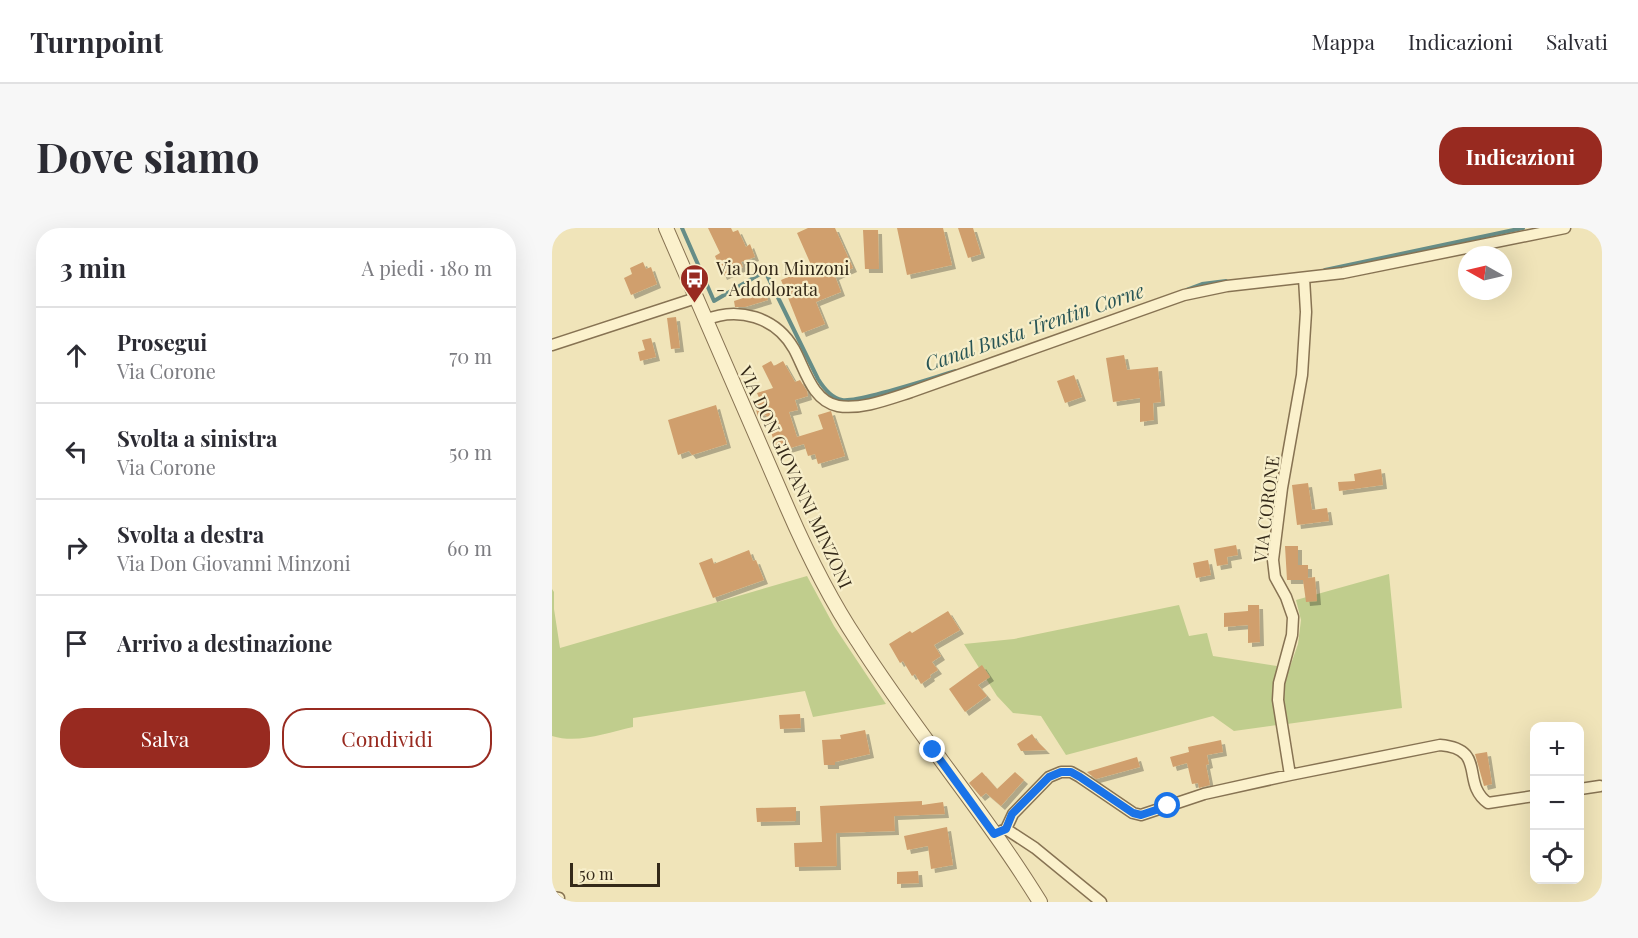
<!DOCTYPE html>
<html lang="it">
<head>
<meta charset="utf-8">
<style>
	body { margin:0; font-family:"Playfair Display",serif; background:#f7f7f7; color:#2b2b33 }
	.controls { position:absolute; right:18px; bottom:18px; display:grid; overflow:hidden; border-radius:12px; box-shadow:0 6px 24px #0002 }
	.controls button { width:54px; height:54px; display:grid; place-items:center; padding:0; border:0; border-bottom:2px solid #e1e1e2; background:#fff; color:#2b2b33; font:30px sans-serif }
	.compass { position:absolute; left:906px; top:18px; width:54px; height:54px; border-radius:50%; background:#fff; box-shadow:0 6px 24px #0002; rotate:278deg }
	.scale { position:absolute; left:18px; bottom:15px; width:90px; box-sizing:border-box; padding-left:6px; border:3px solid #342919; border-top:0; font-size:16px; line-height:21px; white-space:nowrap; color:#342919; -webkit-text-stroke:4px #f7eec9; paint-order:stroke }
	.stop { position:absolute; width:18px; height:18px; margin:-14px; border:4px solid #1a73e8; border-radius:50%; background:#fff }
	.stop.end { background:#1a73e8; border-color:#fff; box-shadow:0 2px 6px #0008 }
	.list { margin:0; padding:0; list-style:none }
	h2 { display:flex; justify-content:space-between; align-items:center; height:78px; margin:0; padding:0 24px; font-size:26px }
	h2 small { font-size:20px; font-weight:400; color:#7c7c81 }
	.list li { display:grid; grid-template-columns:39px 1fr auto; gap:18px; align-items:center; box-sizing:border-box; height:96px; padding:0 24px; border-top:2px solid #e1e1e2 }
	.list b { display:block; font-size:22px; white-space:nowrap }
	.list p { margin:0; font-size:20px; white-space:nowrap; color:#7c7c81 }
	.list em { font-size:20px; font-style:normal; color:#7c7c81 }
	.actions { display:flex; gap:12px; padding:18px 24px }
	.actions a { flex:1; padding:14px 0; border:2px solid #982a20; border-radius:24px; text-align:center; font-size:21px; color:#982a20 }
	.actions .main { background:#982a20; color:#fff }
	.icon { flex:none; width:33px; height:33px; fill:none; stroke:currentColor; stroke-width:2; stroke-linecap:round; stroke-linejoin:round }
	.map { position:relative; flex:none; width:1050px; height:674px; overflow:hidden; border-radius:24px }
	header { display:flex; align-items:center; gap:36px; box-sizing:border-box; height:84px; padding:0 30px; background:#fff; border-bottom:2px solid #e1e1e2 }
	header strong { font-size:28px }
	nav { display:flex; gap:33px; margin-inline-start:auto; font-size:21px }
	.intro { display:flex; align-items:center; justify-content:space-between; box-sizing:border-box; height:144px; padding:0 36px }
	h1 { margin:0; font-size:42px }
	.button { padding:15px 27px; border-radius:24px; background:#982a20; color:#fff; font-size:21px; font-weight:700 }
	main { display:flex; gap:36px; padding:0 36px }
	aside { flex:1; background:#fff; border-radius:24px; box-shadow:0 6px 24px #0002 }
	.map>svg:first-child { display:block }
	.green { fill:#c0cd8d }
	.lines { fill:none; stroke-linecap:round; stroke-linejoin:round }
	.stream { stroke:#668d87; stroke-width:4 }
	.building { fill:#d09f6d; filter:url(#shadow) }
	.minor-casing { stroke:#877353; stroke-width:13 }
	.tertiary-casing { stroke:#877353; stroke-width:16 }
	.minor { stroke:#fbf1cc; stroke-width:10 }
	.tertiary { stroke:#fbf1cc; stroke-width:14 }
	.route { stroke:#1a73e8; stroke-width:8 }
	.labels { text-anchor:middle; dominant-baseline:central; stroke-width:4.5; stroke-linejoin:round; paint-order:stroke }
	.poi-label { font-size:18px; fill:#342919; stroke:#f7eec9; text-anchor:start }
	.street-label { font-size:18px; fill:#342919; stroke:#f7eec9 }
	.water-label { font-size:20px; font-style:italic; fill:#275455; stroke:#f7eec9 }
</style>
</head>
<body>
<header>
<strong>Turnpoint</strong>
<nav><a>Mappa</a><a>Indicazioni</a><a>Salvati</a></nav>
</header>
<div class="intro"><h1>Dove siamo</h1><a class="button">Indicazioni</a></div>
<main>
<aside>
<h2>3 min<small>A piedi · 180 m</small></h2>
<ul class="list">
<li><svg class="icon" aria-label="ahead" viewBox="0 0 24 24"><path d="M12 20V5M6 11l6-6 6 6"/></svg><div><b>Prosegui</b><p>Via Corone</p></div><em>70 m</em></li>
<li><svg class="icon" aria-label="left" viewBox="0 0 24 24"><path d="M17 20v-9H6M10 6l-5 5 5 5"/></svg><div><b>Svolta a sinistra</b><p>Via Corone</p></div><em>50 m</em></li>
<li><svg class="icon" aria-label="right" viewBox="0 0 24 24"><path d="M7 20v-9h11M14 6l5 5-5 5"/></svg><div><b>Svolta a destra</b><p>Via Don Giovanni Minzoni</p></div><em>60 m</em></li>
<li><svg class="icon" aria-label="arrive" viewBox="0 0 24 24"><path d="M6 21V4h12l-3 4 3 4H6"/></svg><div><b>Arrivo a destinazione</b></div></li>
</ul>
<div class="actions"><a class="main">Salva</a><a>Condividi</a></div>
</aside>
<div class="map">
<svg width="1050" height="674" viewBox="0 0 1050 674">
	<defs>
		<filter id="shadow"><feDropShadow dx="4" dy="4" stdDeviation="0" flood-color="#0004"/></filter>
	</defs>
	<rect width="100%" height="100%" fill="#f0e4b9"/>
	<path class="green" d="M837,346L850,480L735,496L731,466L732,456L746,416L749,392L744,372Z
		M255,348L282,398L334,476L261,489L253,463L81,490V499C54,505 26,516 0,508V361L2,364V381L8,420Z
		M627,377L637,408L655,405L661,428L725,438L720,465L725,497L682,503L661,488L514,527L489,488L461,485L445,468L412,416L462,411Z"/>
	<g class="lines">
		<path class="stream" d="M130,0L162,73L213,43L266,151C271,159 279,170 290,172C307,175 383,149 404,143
			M773,42L971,0
			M634,62L650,56L674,53"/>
	</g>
	<path class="building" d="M156,0H179L181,4L186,2L194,19L198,16L203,29L189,34L191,39L171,48L163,28L168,25Z
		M256,0H283L301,40L283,48L289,64L264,74L273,96L250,105L229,52L260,39L245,5Z
		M345,0H391L400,37L355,47Z
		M406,0H421L429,26L416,30Z
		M311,2H326L327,41H313Z
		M91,34L94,41L99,39L105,56L79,67L72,50L80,46L78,40Z
		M213,63L216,72L193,79H183L182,73Z
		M124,89L128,120L119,121L115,90Z
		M99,110L104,129L88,133L86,124L93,122L90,112Z
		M572,127L575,142L606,139L609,174L601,175L602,192L588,194V170L561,174L554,130Z
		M219,133L222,138L231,133L243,154L248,152L255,163L256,168L243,172L246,182L237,184L245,209L271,201L266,187L279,183L293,228L266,236L263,226L256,228L252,216L225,224L214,187L206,189L202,174L208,172L205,165L221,160L210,138Z
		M522,147L530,169L513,175L505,153Z
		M164,177L175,216L140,227L137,223L126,227L116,192Z
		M829,241L831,257L787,263L786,254L803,253L802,246Z
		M756,255L760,282L775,280L777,293L745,297L740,257Z
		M684,317L686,327L675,329L676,336L665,338L662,321Z
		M733,318H746V337H756V350L763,349L765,373L754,374L751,352H735Z
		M197,322L201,333L204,332L212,352L161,370L147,335L160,330L162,336Z
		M656,332L659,347L644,350L641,335Z
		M696,377H707L708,414L696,415V397L672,399V385L696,383Z
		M396,383L408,402L382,417L389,428L380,434L386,442L378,447L379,449L369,456L363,446L360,448L351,433L348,435L337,416L358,403L360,405Z
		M430,437L438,449L426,457L435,468L413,484L397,461Z
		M248,486L249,500L228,501L227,487Z
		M313,502L318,526L283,534V537H272L270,512L289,511L288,507Z
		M480,506L484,512L494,522L469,523L465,516Z
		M669,512L671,524L655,527L657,536L654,537L658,557L647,560L646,555L640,556L635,535L621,539L618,529L637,524L636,519Z
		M935,524L940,556L932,558L923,526Z
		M585,529L588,539L544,551L536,545L535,544Z
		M430,544L445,561L463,544L472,552L449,578L434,565L429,569L417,555Z
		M370,573V577L391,574L393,586L342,588L343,603L284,605L285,638L243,639L242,615L270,614L268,578Z
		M244,579V593L205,594L204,580Z
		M395,599L401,637L379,641L376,618L355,622L352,608Z
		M366,643L367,655L345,656V644Z"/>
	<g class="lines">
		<defs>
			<path id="minor" d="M153,92C186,78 224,89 242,121C253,141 260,173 286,178C309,182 337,171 359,164L632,67L675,58L791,45L1013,0
				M0,117L144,70
				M738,547L888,517C936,521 908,555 936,575L982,568
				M1028,561L1048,558
				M454,601L483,620L549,674
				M442,606L454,601L461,586L497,549L509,544H519L528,549L581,585L589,587L652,566L738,547L726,472L727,455L740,407L741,389L734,369L723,349L721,332L730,260L750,147L754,84L752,50
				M0,669L7,670"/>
			<path id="tertiary" d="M114,0L235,279C255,325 277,370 305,412C362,502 432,583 488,674"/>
		</defs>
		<use href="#minor" class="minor-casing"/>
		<use href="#tertiary" class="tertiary-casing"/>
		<use href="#minor" class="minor"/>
		<use href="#tertiary" class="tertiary"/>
	</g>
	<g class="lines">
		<path class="route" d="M381,522L442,606L454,601L460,586L497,549L509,544H519L528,549L581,585L589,587L616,578"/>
	</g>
	<defs>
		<symbol id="bus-pin" viewBox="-11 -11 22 30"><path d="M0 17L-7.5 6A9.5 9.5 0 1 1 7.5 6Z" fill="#982a20" stroke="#f7eec9"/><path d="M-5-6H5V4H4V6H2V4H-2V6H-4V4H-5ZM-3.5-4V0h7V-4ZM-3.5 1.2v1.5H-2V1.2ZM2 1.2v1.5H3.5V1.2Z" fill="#fff"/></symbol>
	</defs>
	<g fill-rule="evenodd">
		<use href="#bus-pin" x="126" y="34" width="33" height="45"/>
	</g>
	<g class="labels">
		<g class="poi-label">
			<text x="164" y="40">Via Don Minzoni<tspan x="164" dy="21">- Addolorata</tspan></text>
		</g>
		<g class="street-label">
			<text transform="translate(244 249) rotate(65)">VIA DON GIOVANNI MINZONI</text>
			<text transform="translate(714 281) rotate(-83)">VIA CORONE</text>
		</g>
		<g class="water-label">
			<text transform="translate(482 98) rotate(-19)">Canal Busta Trentin Corne</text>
		</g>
	</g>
</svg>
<div class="controls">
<button>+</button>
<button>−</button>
<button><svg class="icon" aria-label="locate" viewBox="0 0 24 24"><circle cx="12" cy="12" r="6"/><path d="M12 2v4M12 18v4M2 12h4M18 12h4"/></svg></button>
</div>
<svg class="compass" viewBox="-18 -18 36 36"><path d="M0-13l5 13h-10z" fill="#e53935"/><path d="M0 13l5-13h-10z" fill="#7c7c81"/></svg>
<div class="scale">50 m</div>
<div class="stop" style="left:616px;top:578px"></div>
<div class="stop end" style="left:381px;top:522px"></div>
</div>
</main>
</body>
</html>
